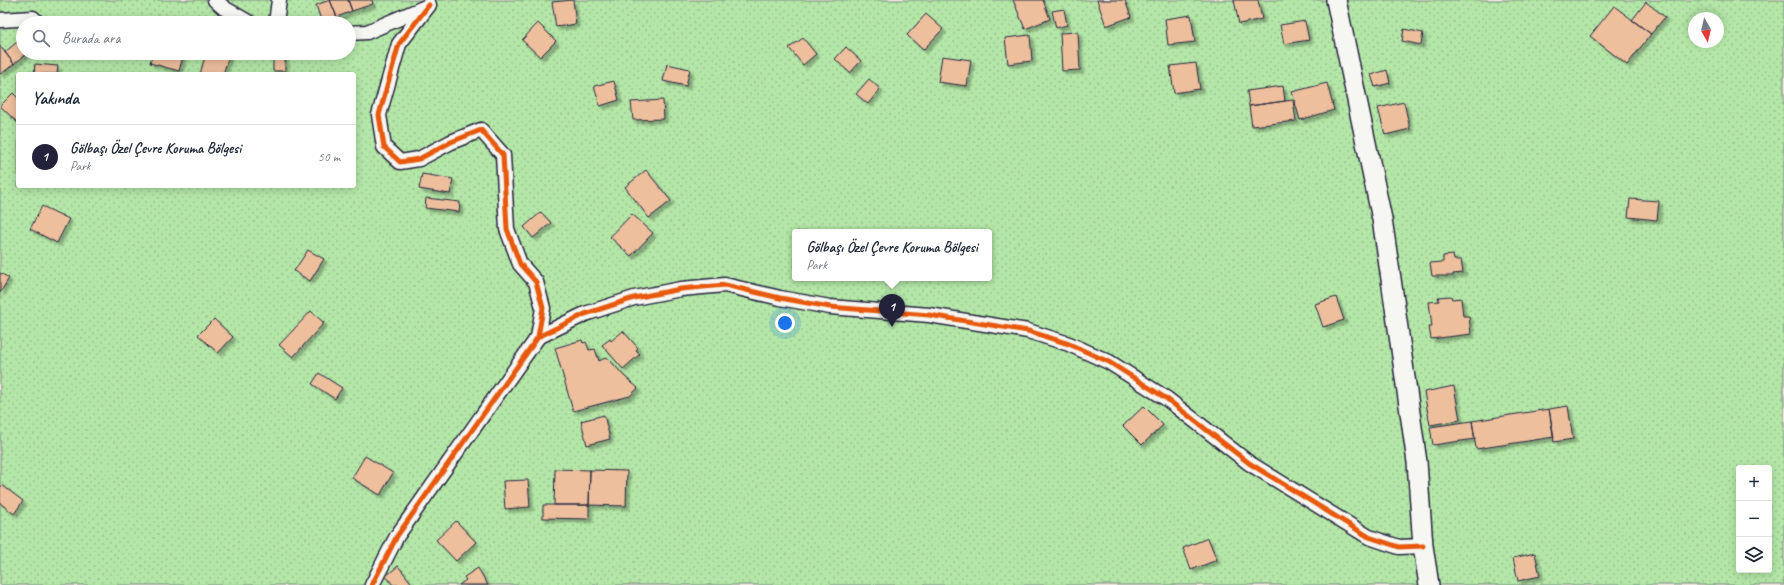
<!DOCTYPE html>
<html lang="tr">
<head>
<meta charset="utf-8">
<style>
	body { margin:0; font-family:Caveat,sans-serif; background:#f6f6f7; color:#1f2937 }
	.controls { position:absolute; right:12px; bottom:12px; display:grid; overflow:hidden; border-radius:4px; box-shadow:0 2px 10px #0003 }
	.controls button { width:36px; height:36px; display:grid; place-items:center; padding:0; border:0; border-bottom:1px solid #e0e1e3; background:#fff; color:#1f2937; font:20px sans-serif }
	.compass { position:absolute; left:1688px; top:12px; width:36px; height:36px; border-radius:50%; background:#fff; box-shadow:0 2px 10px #0003; rotate:172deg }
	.you { position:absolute; left:785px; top:323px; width:14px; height:14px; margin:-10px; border:3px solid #fff; border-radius:50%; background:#1a73e8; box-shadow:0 0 0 6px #1a73e833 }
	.badge { display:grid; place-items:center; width:26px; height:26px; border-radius:50%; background:#22223b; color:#fff; font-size:13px; font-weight:700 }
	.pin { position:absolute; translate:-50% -33px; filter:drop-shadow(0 1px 2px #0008) }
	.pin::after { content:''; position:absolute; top:21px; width:14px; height:12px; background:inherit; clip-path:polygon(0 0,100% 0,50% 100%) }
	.popup { position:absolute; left:792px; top:229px; width:200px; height:52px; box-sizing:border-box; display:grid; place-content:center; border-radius:4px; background:#fff; filter:drop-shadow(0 1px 3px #0005); font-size:13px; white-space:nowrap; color:#747a83 }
	.popup b { font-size:15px; color:#1f2937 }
	.popup::after { content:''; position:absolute; left:50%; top:100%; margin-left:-8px; border:8px solid transparent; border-top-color:#fff }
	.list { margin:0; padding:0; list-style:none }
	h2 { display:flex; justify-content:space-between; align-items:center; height:52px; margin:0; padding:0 16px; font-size:17px }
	h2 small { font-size:13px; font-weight:400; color:#747a83 }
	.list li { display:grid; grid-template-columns:26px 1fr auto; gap:12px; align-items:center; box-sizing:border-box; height:64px; padding:0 16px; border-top:1px solid #e0e1e3 }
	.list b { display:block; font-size:15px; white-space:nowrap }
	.list p { margin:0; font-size:13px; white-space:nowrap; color:#747a83 }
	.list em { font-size:13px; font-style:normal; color:#747a83 }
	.icon { flex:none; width:22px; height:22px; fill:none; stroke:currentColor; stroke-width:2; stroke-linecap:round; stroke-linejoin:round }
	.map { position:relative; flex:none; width:1784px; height:585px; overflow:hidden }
	.search { position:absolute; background:#fff; box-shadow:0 2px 10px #0003; left:16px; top:16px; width:340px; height:44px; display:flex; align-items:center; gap:10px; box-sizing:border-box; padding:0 14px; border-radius:22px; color:#747a83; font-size:15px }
	.panel { position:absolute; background:#fff; box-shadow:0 2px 10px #0003; left:16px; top:72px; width:340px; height:116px; border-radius:4px }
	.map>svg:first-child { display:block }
	.park { fill:url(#park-dots); stroke:#6b8471; fill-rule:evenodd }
	.building { fill:#edbf9d; stroke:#22223b; filter:url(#shadow) }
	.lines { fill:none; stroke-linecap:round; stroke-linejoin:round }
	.street-casing { stroke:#22223b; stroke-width:17 }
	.secondary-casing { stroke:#22223b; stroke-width:22 }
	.street { stroke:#f6f6f2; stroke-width:14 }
	.secondary { stroke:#f6f6f2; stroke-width:19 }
	.cycleway-casing { stroke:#f6f6f2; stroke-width:8 }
	.cycleway { stroke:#e8590c; stroke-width:5 }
</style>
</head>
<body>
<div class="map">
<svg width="1784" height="585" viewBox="0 0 1784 585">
	<defs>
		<pattern id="park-dots" width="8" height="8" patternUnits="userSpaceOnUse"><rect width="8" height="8" fill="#b4e7a7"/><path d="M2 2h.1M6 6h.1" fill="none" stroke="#9ac691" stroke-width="1.8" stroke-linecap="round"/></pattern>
		<filter id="shadow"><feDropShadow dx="3.5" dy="3.5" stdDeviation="1" flood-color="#0004"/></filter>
	</defs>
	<rect width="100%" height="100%" fill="#f4ebe1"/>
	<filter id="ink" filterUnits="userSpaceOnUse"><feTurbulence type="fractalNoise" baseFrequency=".025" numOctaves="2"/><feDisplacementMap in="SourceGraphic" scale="8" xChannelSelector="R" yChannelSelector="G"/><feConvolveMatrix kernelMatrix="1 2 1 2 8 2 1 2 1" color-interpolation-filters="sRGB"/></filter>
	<g filter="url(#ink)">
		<path class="park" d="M0,0H1784V585H0ZM1694,18H1718V42H1694ZM23,23H349V53H23ZM18,74H354V186H18ZM795,232H989V278H795ZM1739,468H1769V570H1739Z"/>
		<path class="building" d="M330,0L338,20L330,23H322L316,5Z
			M330,0H348L352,11L337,17Z
			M348,0H372L373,4L352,11Z
			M573,0L576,24L556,27L552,2Z
			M1013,0H1043L1050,19L1025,29Z
			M1097,0H1125L1131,17L1106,26Z
			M1234,0H1258L1262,19L1239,24Z
			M1646,2L1665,17L1651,34L1632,20Z
			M1614,6L1651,34L1627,65L1590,36Z
			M1064,9L1067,25L1056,28L1052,11Z
			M926,14L943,29L923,50L907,35Z
			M1191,15L1195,42L1168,45L1165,19Z
			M200,17L221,23H198Z
			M1305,21L1309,40L1284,44L1280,25Z
			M538,23L556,41L540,57L522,40Z
			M1404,29L1423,33L1421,45L1402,41Z
			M1078,32L1080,70L1062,71L1060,33Z
			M1030,35L1032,61L1008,64L1005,38Z
			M23,37V53H28L14,64L5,52Z
			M803,38L816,54L803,65L789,48Z
			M0,46L14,64L1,74L0,73Z
			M846,47L861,61L850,73L835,59Z
			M153,53L167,55V53H184L179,71L150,63Z
			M206,53H220L229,56L223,74H200Z
			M273,53H285V71H273Z
			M942,56L971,60L967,86L938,82Z
			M1196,63L1200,89L1174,93L1170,66Z
			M35,64L58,66L57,74H34Z
			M667,64L690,69L686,86L663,81Z
			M1387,70L1390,83L1375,87L1371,75Z
			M869,79L880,89L868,104L856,94Z
			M614,81L619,100L600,106L594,86Z
			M1327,83L1334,110L1300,120L1292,92Z
			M1283,86L1285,101L1249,106L1247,91Z
			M13,93L18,98V123L0,106Z
			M663,100L664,119L633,120L631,102Z
			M1293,100L1296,121L1252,126L1249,106Z
			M1404,102L1410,129L1385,135L1378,108Z
			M646,170L671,201L649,218L625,187Z
			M422,174L453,179L450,194L419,189Z
			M426,198L460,202L459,212L425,208Z
			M1630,199L1659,201L1657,220L1628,217Z
			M42,206L69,219L57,243L30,229Z
			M541,212L551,223L533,238L524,227Z
			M632,214L653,233L631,256L610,237Z
			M308,250L324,259L310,281L294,271Z
			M1453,255L1454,260H1461L1463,273L1453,274V276H1432L1430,263L1443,262V256Z
			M0,273L9,278L0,293Z
			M1451,296L1452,299L1461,298L1463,316H1469L1471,334L1431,339L1429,327H1432L1429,302L1439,301L1438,297Z
			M1336,297L1344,320L1323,327L1315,304Z
			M311,311L324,323L293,357L279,345Z
			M214,319L233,337L218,353L198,335Z
			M623,331L638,348L636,350L640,354L623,369L602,345L610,339L611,341Z
			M582,340L583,343L586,342L589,350L595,349L599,361L607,357L624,376L638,388L630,396L573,411L555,348Z
			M319,373L342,388L335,399L312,384Z
			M1454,386L1460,420L1430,425L1424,392Z
			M1144,406L1163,425L1142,445L1123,426Z
			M1568,406L1573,439L1554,442L1549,409Z
			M1549,409L1554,437L1476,449L1472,421Z
			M604,415L610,439L587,445L581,421Z
			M1472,421L1475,439L1433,445L1430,427Z
			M365,456L393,473L380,495L352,478Z
			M555,469L590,470L589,505H554Z
			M590,470L627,471L626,506L589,505Z
			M528,480L530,507L505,509L503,481Z
			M2,485L23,501L14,514L0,503V488Z
			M543,505H589V519L543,518Z
			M456,521L476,542L456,561L436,540Z
			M1208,538L1217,560L1191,570L1183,548Z
			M1535,553L1540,576L1518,581L1513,558Z
			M398,566L413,585H393L386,576Z
			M478,568L488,585H459L466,580L464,577Z"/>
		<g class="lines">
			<defs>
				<path id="street" d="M215,0L224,8L250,23
					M0,20L33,18L38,23
					M276,23L279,0
					M349,33L367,32L428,6
					M538,337L585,314L634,298L681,289L725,285L780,298L830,307L929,315L1028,331L1069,344L1109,362L1167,399L1249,463L1369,537L1399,547L1423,546
					M372,585L397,536L538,337L543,308L536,282L520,264L507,229L503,155L481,130L451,142L419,159L400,162L384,147L379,115L399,44L429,5"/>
				<path id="secondary" d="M1336,0L1382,219L1391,279L1417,462L1423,546L1429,585"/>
			</defs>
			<use href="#street" class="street-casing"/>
			<use href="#secondary" class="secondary-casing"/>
			<use href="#street" class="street"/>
			<use href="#secondary" class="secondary"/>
			<defs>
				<path id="cycleway" d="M538,337L585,314L634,298L681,289L725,285L780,298L830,307L929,315L1028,331L1069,344L1109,362L1167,399L1249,463L1369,537L1399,547L1423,546
					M372,585L397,536L538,337L543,308L536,282L520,264L507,229L503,155L481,130L451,142L419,159L400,162L384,147L379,115L399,44L429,5"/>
			</defs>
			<use href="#cycleway" class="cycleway-casing"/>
			<use href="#cycleway" class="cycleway"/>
		</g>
	</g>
</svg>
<div class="controls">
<button>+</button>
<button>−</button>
<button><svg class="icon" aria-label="layers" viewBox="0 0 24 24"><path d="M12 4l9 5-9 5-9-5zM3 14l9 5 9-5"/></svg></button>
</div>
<svg class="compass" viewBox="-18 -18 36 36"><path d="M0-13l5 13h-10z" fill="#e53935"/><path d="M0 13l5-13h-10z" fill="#747a83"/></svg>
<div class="you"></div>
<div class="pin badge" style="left:892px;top:327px">1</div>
<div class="popup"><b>Gölbaşı Özel Çevre Koruma Bölgesi</b>Park</div>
<div class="search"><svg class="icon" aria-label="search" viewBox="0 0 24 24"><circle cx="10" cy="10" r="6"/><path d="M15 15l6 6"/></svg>Burada ara</div>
<section class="panel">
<h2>Yakında<small></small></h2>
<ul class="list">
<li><span class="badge">1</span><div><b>Gölbaşı Özel Çevre Koruma Bölgesi</b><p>Park</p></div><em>50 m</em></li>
</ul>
</section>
</div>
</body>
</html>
